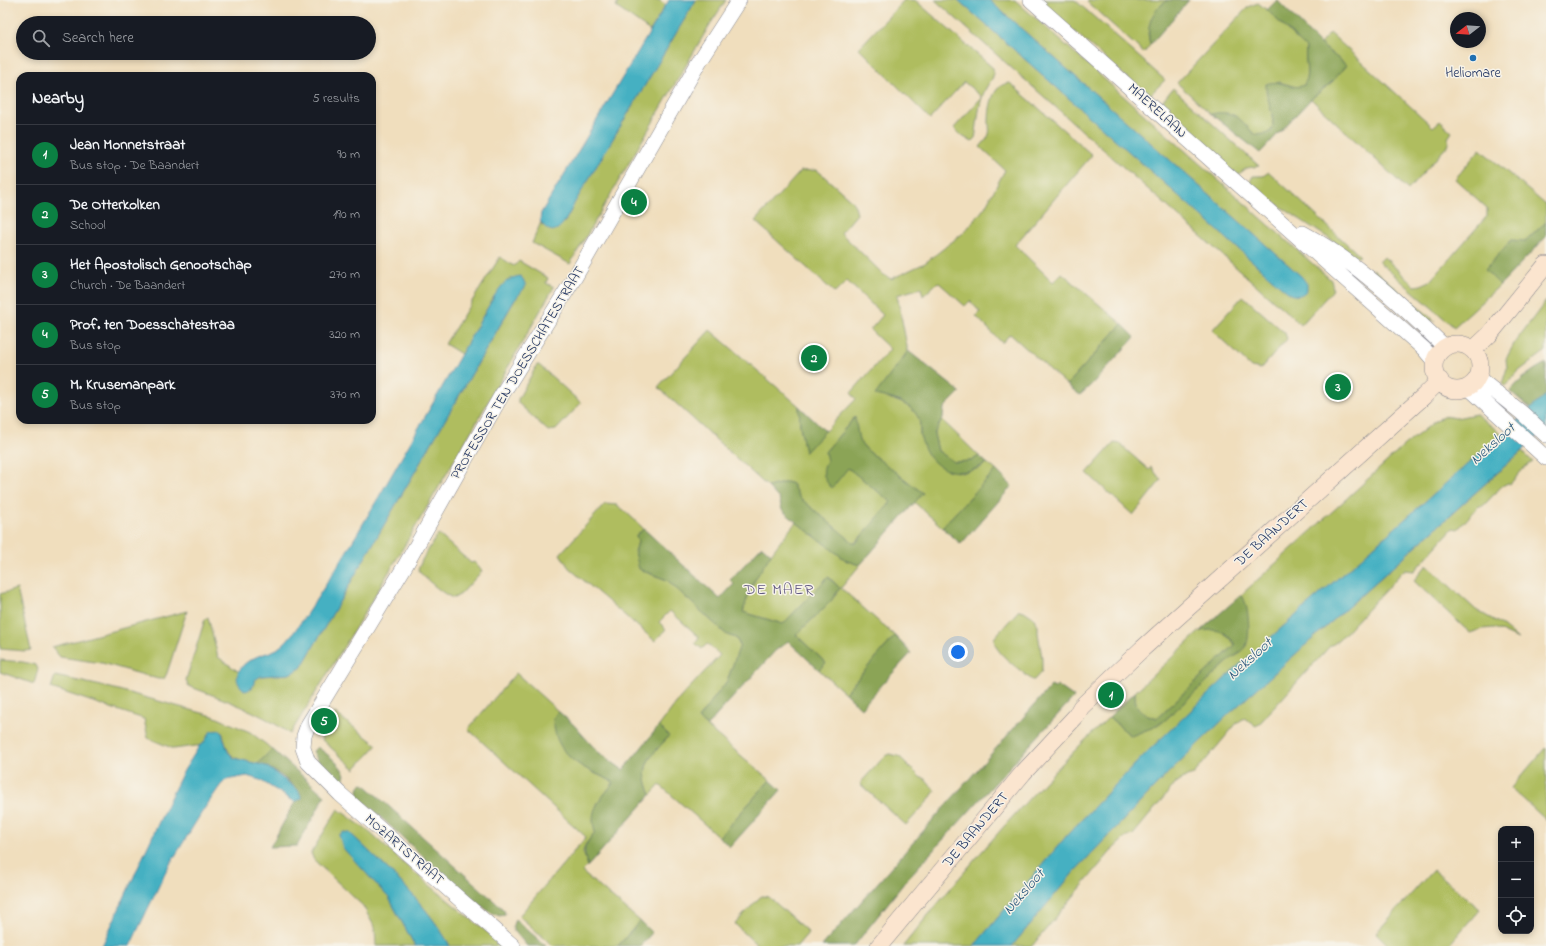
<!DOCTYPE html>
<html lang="en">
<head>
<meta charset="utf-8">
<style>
	body { margin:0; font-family:"Indie Flower",sans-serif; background:#242831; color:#f1f3f6 }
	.controls { position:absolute; right:12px; bottom:12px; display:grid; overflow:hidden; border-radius:8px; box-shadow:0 2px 6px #0003 }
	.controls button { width:36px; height:36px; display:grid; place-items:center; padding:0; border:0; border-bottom:1px solid #363941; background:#171b24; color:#f1f3f6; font:20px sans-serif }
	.compass { position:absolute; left:1450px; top:12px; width:36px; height:36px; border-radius:50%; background:#171b24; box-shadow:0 2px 6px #0003; rotate:253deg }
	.you { position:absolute; left:958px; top:652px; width:14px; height:14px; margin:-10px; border:3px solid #fff; border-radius:50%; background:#1a73e8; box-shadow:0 0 0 6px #1a73e833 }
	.badge { display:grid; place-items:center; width:26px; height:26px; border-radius:50%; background:#0b8043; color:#fff; font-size:13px; font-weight:700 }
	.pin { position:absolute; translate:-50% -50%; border:2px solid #fff; box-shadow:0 1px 4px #0006 }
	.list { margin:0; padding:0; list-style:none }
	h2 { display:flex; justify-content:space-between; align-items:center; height:52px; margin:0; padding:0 16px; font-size:17px }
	h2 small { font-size:13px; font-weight:400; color:#9ea1a6 }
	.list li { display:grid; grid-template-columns:26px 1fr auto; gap:12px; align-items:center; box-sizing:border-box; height:60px; padding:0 16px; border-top:1px solid #363941 }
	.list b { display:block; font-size:15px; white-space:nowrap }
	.list p { margin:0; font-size:13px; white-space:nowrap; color:#9ea1a6 }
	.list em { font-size:13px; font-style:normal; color:#9ea1a6 }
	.icon { flex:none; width:22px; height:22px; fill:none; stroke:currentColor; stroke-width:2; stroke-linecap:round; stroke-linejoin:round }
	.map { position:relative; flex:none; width:1546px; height:946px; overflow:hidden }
	.search { position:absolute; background:#171b24; box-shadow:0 2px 6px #0003; left:16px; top:16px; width:360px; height:44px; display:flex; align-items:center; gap:10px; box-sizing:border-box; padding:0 14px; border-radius:22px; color:#9ea1a6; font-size:15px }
	.panel { position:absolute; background:#171b24; box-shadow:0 2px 6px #0003; left:16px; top:72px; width:360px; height:352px; border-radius:12px }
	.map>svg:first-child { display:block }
	.green { fill:#afbd5f; stroke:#65765e }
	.forest { fill:#8ba456; stroke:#536a5a }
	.water { fill:#44b0c2; stroke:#307090 }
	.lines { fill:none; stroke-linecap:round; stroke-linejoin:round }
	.tertiary-casing { stroke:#86868e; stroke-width:16 }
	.secondary-casing { stroke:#86868e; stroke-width:18 }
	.tertiary { stroke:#fff; stroke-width:15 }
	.secondary { stroke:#fbe5cf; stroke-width:17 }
	.poi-dot { fill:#1f6fb2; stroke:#f7f3e8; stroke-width:1.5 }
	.labels { text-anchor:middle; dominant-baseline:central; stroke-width:3; stroke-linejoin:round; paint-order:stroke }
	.poi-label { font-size:14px; fill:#1b2f5e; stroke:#f7f3e8 }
	.street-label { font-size:14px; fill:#1b2f5e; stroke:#f7f3e8 }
	.water-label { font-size:15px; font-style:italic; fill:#27567c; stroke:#f7f3e8 }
	.quarter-label { font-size:16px; letter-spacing:1px; fill:#635b84; stroke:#f7f3e8 }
</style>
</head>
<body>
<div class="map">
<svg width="1546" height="946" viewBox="0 0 1546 946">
	<rect width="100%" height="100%" fill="#f7f3e8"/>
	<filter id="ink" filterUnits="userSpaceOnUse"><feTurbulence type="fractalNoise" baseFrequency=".025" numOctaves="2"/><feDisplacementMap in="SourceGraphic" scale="8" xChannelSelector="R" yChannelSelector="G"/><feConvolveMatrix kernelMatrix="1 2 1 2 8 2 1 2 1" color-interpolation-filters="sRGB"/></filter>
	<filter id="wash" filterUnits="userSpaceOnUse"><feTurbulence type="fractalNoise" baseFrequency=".012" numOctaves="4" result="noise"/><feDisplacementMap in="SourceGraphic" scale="16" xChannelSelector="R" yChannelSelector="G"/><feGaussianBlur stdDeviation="0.9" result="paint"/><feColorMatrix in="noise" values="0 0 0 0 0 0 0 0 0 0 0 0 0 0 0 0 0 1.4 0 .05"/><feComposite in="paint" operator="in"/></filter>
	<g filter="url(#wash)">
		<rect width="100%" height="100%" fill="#f0debd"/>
		<path class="green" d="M619,0H659L666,5L650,31L616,7Z
			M696,0H726L709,26L570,264L532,243L541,222L542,225L565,222L575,202Z
			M904,0H915L993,68C995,79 991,79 986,88C978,103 978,122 975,139L972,142L962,136L954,128L982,97L964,82L930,119L859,48Z
			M935,0H958L1278,284L1302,277L989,0H1015L1331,280L1333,288L1332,291L1301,325Z
			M1038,0H1075L1165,80L1152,93L1147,95Z
			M1089,0H1168L1162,4L1148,33L1150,45L1144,53L1087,2Z
			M1258,3L1267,10L1303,45L1306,48C1304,61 1310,73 1304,85L1299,88L1279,82L1272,114L1273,124L1272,130L1266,134L1255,135C1244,123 1228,111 1211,114L1177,83L1247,8L1250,6Z
			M1330,33L1433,127L1440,121L1452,132L1448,138L1449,144L1408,190L1311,99L1333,81L1346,65L1320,44Z
			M1010,83L1092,155L1015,245L1053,282L1062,273L1122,324L1067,385L1010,334L1003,342H1001L976,316L980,312L970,301L965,306L938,282L923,296L921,288L897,295L907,346V352L876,395C889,398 913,404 919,418C920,424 920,431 920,437L961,473L980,468L987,463L996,470L942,527L914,502L922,493L868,451L859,441L854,418L825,452L848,468L892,502L854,544L799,497L792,484L787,482L768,487L658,387L710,330L799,406L800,426L805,452L856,399L851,393L890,349L870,330L883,315L847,281L835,293L755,221L801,171L817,170L851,200L855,206L857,214L841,233L884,275L891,279L925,263L962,234L975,220L985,207L1005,170L980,147C983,143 988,139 989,134C990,131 989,127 989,124C989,109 991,84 1010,83Z
			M1173,88L1259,166L1247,168L1236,176L1163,110L1162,102Z
			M1480,149L1546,205V222L1526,241L1486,270L1500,285L1454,327L1379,262L1384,257L1415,286L1421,285L1430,281L1487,216V208L1455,179Z
			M1269,172L1360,256L1357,257L1248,185L1253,176H1263Z
			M500,257L514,266L519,261L548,278L546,283L554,287C468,437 382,588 290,734C259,711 223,699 188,686L186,680L205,619L208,617L218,657L239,672L237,677L252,688L255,679L261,676L289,674L301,668L516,298L495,295L461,354L445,344Z
			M1373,269L1435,321L1426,320L1373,273Z
			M1243,296L1285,333L1287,339L1261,369L1251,367L1214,332L1213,329Z
			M1546,301V351L1519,371L1505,386L1502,384L1507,368L1506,359L1515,342Z
			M537,365H539L581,403L556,430L548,431L518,403V399Z
			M1476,414L1502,434L1236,668L1147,752L1069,833L974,946H903C968,866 1035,787 1109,717L1131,736L1164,721L1232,658L1241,653L1243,596L1241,595L1404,446L1434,422L1444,416L1456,418Z
			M942,420L979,456L971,461L954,462L938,451L934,434Z
			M1114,443L1122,444L1123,447L1149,470L1151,467L1161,480L1133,515L1087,473Z
			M1522,451L1533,462L1526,466L1510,484L1508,483L1502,486L1483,506H1479L1458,529L1453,528L1414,571L1404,570L1339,640L1329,647L1259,724L1256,726L1244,718L1236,724L1194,774L1187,776L1175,784L1133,835L1125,838L1113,849L1032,946H1012L1073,873L1169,772L1231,712Z
			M605,504L617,505L625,511L644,529L636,535L638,542L635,552L643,571L667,580L727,635L736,638L740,646L727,681L698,719L770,780L719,837L660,785L651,795C638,764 649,759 669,736L659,726L680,698L720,655L707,644L702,649L695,643L699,637L670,611L659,622L666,629L655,641L569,568L560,554Z
			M796,522L847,561L860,565L841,588L895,636L845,693L819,670L826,663L796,635L831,601L840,588L829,577L783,624L743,612C751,577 774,549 796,522Z
			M438,534L471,563L474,562L482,571L461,594L454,598C446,597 423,577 418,570L422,560Z
			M1426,566H1428L1476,610L1499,623L1518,639L1494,628L1482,629L1470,633L1415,582L1414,580Z
			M17,589L31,650L25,651L0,649V594Z
			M1019,610L1024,611L1033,617L1038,626V633L1042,658V671L1034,680H1032L1027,676C1017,667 993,652 994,638Z
			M187,611L167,673L164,679H158L102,663L60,657L52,647Z
			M1215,629C1225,632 1229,637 1235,645L1157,718C1140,712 1135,712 1135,692L1200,631Z
			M0,660L23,662L36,665L38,669L34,684L0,672Z
			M516,673L558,711L553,719C556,729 558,740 563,749C570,763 600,776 614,782L597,804L595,832L585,845L583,852L588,866L582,872L640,921L618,946H553L519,916L586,837L468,729Z
			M55,676L111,688L213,716L250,732L272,749L258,764C234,758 228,760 223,733L211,731L203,745L174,749L148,738L144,719L51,688Z
			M335,713L377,745L355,769L321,739Z
			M1546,747V820L1511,788Z
			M889,754L899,756L921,778L923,777L935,791L928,801L906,825L860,784L862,781L885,756Z
			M338,809L367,830L410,869L504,946H450C426,902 386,868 351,834L344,832L343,848L389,898L415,946H376L375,928L363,906L314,860L311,853Z
			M1433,870L1480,909L1448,946H1389L1376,933Z
			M762,896L769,897L807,931L808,933L797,946H758L735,924L759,898Z"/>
		<path class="forest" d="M1168,0H1189L1150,45C1146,25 1151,11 1168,0Z
			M1277,0L1320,44L1346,65L1333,81L1311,99L1260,153L1211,114C1235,109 1240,119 1255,135L1266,134L1272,130C1276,114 1265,100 1266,84C1282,78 1292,91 1304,85C1310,73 1304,61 1306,48L1267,10Z
			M1546,222V237L1500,285L1485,270L1511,240L1526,241Z
			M1122,324L1135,337L1092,384L1080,395L1067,385Z
			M907,350L960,392L944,408L943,418L934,434L938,451L954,462L971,461L979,456L987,463C959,481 929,471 921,438C919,431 921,423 918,417C910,402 890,398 875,395L904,357L907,352Z
			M1546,363V395L1531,409L1510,391C1521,379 1532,370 1546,363Z
			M799,406L825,431L805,453L800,426Z
			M855,417L859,441L868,451L923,493L860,565L847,561L796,522L782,510L779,499L768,487L787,482L792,484L799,497L855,544L891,502L848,468L832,488C823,479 821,472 827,461L825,452Z
			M996,470L1012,486L961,544L942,527Z
			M644,529L720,599L734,584L730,580L762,546L771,554L751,586L743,612L783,624L786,621L828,577L840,588L831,601L796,635L826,663L819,670L788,641L775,651L707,726L698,719L727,681L740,645L736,638L727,635L667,580L639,569L635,552L638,542L636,535Z
			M1241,595C1249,602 1251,636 1246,646C1243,652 1238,654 1232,658L1164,721L1154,727L1131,736L1109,717L1135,692C1135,711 1140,713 1157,718L1235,645C1225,629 1217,629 1200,631Z
			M895,636L911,653L861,708L845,693Z
			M1057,685L1074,697L908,878L854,946H822L1051,686L1055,688Z
			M558,711L574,725L597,751L623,770L659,726L669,736C649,759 638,764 651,795L588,866C582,847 584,847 595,832C588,808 601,800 614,782C595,773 569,764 559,743C555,736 554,727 553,719Z
			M317,747C326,753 341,764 345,775L343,780C328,782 318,762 313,751Z
			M272,749L325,796L297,846L270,847L295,802L302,798C296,784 273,768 258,764Z
			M770,780L781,790L730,847L719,837Z
			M364,784L504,910L505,914L500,916L491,913L445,877L359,797L358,790L360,785Z
			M515,919L546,946H527L512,928Z
			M640,921L652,933L640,946H618Z"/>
		<path class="water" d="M669,0H696L575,202C568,216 555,247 540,220L541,213Z
			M958,0H989L1302,277L1307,284V290C1296,302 1288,292 1278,284Z
			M520,276L523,279L526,286L514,301L301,668L289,674L261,676L255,680L252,688L246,691C230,681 238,666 252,659C260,654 270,653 277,649C284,644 289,638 294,632C331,580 363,524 395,469C428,411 462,353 495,295C502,285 507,278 520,276Z
			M1546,395V429L1231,712L1169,772L1073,873L1012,946H974L1069,833L1147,752L1236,668Z
			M221,730L228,752L234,758L266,766L298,790L302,798L295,802L260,780L247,776L226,780L220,786L202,812L167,869L130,946H102L170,798L183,772L200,745L203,744L211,731Z
			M344,832L350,833C386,868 426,902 450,946H415L389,898L343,848L339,835Z"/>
	</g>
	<g filter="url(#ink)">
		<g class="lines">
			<defs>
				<path id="tertiary" d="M1031,0L1424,349L1435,362
					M1303,233C1357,262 1401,305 1445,347
					M1477,377L1522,413L1546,435
					M1468,387L1546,458
					M513,946L340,794L308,762L303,748L304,736L308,725L405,566L501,396L575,277L699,62L739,0"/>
				<path id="secondary" d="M1434 367a23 23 0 1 1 46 0a23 23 0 1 1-46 0Z
					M1473,350L1489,335L1546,265
					M879,946L1023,773L1076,716L1081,707L1142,649L1424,396L1440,380"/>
			</defs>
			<use href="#tertiary" class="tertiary-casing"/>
			<use href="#secondary" class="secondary-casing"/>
			<use href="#tertiary" class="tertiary"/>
			<use href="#secondary" class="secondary"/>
		</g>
	</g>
	<circle class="poi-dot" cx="1473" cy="58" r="4"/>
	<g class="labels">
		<g class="poi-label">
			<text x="1473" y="73">Heliomare</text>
		</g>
		<g class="street-label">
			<text transform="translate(1157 111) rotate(42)">MAERELAAN</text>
			<text transform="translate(518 373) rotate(-59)">PROFESSOR TEN DOESSCHATESTRAAT</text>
			<text transform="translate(1272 533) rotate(-42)">DE BAANDERT</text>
			<text transform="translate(976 830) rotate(-50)">DE BAANDERT</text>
			<text transform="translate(404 850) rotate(41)">MOZARTSTRAAT</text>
		</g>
		<g class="water-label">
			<text transform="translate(1493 444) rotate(-42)">Neksloot</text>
			<text transform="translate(1250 659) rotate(-42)">Neksloot</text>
			<text transform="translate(1024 892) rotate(-49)">Neksloot</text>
		</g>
		<g class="quarter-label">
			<text x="779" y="590">DE MAER</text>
		</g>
	</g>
</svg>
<div class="controls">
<button>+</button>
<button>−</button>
<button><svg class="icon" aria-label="locate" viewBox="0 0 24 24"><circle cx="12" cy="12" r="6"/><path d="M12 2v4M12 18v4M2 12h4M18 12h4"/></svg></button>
</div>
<svg class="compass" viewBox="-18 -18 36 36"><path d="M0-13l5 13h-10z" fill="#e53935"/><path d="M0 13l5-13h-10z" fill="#9ea1a6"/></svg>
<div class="you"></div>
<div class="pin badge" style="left:1111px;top:695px">1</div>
<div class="pin badge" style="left:814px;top:358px">2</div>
<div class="pin badge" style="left:1338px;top:387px">3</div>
<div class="pin badge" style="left:634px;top:202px">4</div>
<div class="pin badge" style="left:324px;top:721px">5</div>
<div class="search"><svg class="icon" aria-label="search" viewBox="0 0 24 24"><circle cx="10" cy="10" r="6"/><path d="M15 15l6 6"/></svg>Search here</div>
<section class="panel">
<h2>Nearby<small>5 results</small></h2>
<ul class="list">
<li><span class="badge">1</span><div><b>Jean Monnetstraat</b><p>Bus stop · De Baandert</p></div><em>90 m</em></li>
<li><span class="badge">2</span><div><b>De Otterkolken</b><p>School</p></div><em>190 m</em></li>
<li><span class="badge">3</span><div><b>Het Apostolisch Genootschap</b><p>Church · De Baandert</p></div><em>270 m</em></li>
<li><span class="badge">4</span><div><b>Prof. ten Doesschatestraa</b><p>Bus stop</p></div><em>320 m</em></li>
<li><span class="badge">5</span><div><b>M. Krusemanpark</b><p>Bus stop</p></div><em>370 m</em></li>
</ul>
</section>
</div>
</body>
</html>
